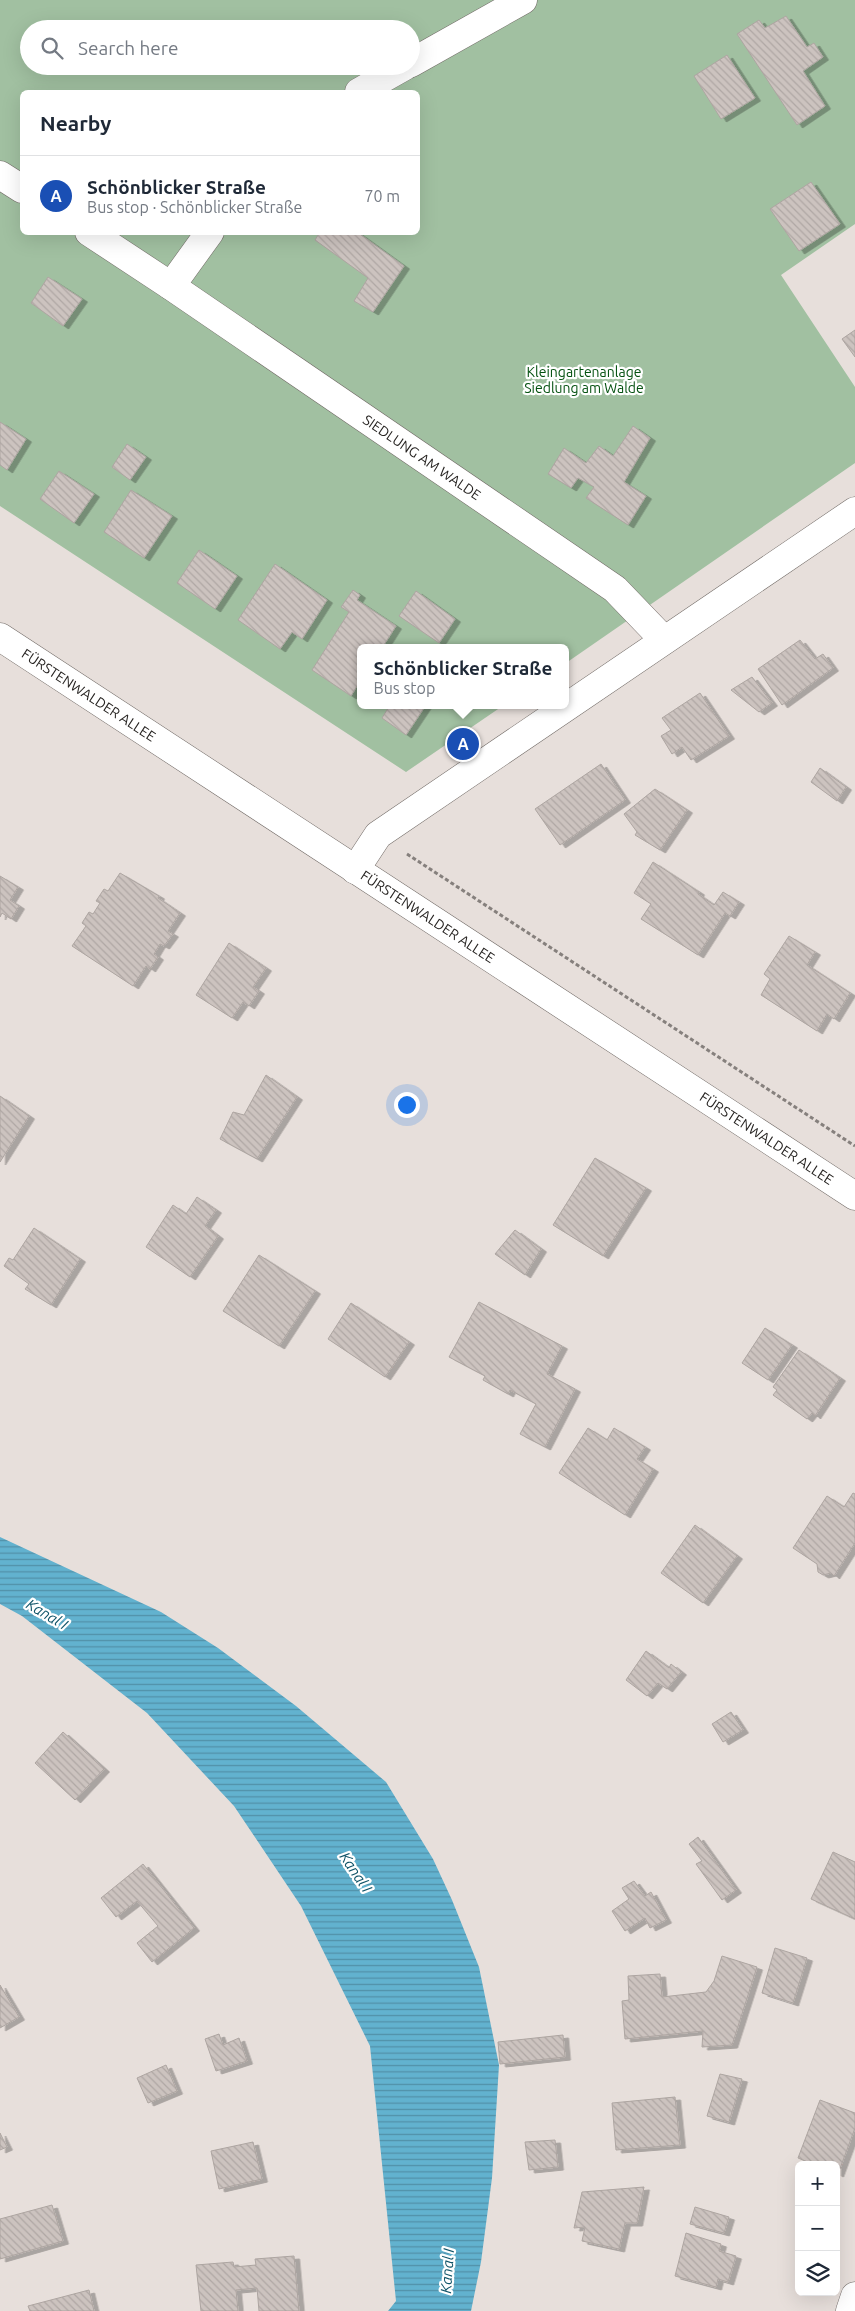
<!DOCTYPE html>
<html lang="en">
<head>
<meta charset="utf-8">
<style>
	body { margin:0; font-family:Ubuntu,sans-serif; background:#f6f6f7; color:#1f2937 }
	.controls { position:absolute; right:15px; bottom:15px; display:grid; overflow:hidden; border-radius:8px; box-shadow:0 5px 20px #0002 }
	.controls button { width:45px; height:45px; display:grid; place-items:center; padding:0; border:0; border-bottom:1px solid #e0e1e3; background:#fff; color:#1f2937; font:25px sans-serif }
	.you { position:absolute; left:406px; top:1104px; width:18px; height:18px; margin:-12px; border:4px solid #fff; border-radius:50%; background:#1a73e8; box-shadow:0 0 0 8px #1a73e833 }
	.badge { display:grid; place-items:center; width:32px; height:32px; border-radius:50%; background:#b45309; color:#fff; font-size:16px; font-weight:700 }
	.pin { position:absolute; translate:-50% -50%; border:2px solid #fff; box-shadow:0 1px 5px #0006 }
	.popup { position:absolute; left:357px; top:644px; width:212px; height:65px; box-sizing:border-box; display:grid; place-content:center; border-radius:8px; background:#fff; filter:drop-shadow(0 1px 4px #0005); font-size:16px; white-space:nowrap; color:#747a83 }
	.popup b { font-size:19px; color:#1f2937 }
	.popup::after { content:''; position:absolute; left:50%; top:100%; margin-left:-10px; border:10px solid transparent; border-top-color:#fff }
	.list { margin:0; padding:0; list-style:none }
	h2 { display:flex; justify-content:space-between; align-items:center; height:65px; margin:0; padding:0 20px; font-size:21px }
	h2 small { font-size:16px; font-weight:400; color:#747a83 }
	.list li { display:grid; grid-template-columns:32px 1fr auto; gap:15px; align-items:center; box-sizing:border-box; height:80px; padding:0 20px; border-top:1px solid #e0e1e3 }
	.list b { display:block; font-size:19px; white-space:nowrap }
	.list p { margin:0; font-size:16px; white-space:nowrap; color:#747a83 }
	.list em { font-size:16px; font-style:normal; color:#747a83 }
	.icon { flex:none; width:28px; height:28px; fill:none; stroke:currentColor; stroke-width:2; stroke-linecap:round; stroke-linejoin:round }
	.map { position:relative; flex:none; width:855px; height:2311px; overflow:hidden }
	.search { position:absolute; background:#fff; box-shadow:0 5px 20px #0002; left:20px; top:20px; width:400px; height:55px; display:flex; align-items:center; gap:12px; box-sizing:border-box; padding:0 18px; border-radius:28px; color:#747a83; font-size:19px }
	.panel { position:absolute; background:#fff; box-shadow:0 5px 20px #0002; left:20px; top:90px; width:400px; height:145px; border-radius:8px }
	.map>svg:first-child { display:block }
	.green { fill:#a1c0a1; fill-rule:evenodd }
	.water { fill:url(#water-rules) }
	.building { fill:url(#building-back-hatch); stroke:#ada5a1; filter:url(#shadow) }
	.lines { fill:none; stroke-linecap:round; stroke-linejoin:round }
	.minor-casing { stroke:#726b67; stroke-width:29 }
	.major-casing { stroke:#726b67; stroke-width:29 }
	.path { stroke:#86807d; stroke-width:3; stroke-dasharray:4 2.5; stroke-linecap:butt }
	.minor { stroke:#fff; stroke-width:28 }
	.major { stroke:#fff; stroke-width:28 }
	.labels { text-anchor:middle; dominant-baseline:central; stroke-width:4.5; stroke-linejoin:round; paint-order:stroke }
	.park-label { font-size:14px; fill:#045110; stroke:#fff }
	.street-label { font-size:14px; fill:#262321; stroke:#fff }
	.water-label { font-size:15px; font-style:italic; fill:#0f5368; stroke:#fff }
</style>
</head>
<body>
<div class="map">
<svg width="855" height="2311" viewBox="0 0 855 2311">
	<defs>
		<pattern id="water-rules" width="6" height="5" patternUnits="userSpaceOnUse" patternTransform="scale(1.25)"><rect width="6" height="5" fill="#62b2cf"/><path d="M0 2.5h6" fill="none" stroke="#5190a8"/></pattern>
		<pattern id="building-back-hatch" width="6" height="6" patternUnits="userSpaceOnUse" patternTransform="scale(1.25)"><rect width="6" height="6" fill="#ccc3bf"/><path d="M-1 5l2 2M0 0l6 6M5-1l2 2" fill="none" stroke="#afa7a4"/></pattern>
		<filter id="shadow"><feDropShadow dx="5.5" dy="3" stdDeviation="0" flood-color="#0004"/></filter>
	</defs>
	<rect width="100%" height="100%" fill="#e7dfdb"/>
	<path class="green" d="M0,0H855V224L781,275L855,387V463L566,663V648H360V705H504L406,772L0,506ZM29,29H411V66H29ZM22,92H418V232H22Z"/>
	<path class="water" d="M0,1537L161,1612L218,1648L296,1706L386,1782L433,1859L452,1900L479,1967L499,2065L492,2178L481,2262L471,2311H388L396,2301L370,2046L301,1906L234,1806L147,1713L22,1616L0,1604Z"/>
	<path class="building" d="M786,16L807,47L814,43L823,57L803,71L825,106L797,125L737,34L759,20L765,28Z
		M727,55L755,98L721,119L694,76Z
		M811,182L840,224L799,251L770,209Z
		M320,232H357L404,266L373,312L354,301L368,278L315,240Z
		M48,277L82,299L63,326L31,303Z
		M855,330V357L842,339Z
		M0,422L26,439L7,470L0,465Z
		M633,426L650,438L624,482L646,496L628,525L586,498L594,487L578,478L571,488L548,474L564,448L586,463L599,446L613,456Z
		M127,444L146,457L130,480L112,467Z
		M59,471L94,494L74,523L40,499Z
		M131,490L172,516L144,558L104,532Z
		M199,550L237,576L215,609L177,583Z
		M275,564L327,600L302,639L292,632L280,649L238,620Z
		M353,590L360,595L357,600L396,626L382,648H360V681L351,696L312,670L349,612L341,607Z
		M416,591L455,619L439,643L399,616Z
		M800,640L815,659L823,654L833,668L782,705L758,669Z
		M752,677L772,703L759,712L731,690Z
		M700,693L729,736L691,760L682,747L672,754L661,736L671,730L662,718Z
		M390,705H426L406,735L382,718Z
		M601,764L625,800L560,845L535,809Z
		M820,768L846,787L837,801L811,782Z
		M655,789L687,810L660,850L635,835L637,832L624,814Z
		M653,862L699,892L698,894L714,905L723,892L739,902L730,916L725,913L698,955L641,919L651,904L634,893Z
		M120,873L159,896L158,898L180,913L168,931L173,934L164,946L160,944L154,954L158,957L150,969L146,966L133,986L72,946L86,926L82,923L89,912L93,914L100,903L96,901L104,889L108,891Z
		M0,876L18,887L10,900L19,906L11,919L2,913L0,917Z
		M789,936L815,952L807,965L850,993L834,1019L827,1014L817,1031L761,995L770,979L764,974Z
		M229,943L266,968L253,987L259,991L249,1006L243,1002L232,1018L196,995Z
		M266,1075L297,1097L257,1159L220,1139L233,1112L244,1115Z
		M0,1096L29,1116L0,1162Z
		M595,1158L646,1188L603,1256L553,1225Z
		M197,1197L216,1210L205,1226L218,1236L190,1277L146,1247L173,1205L186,1214Z
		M34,1228L80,1259L51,1305L25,1289L29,1284L4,1266L9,1258L13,1260Z
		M515,1230L541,1249L525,1275L495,1254Z
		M259,1255L315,1291L279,1346L223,1311Z
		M479,1302L562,1346L547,1374L575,1389L545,1447L520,1434L536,1404L510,1390L508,1394L483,1380L485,1376L449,1357Z
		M351,1303L409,1342L385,1377L328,1339Z
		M765,1328L792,1345L768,1380L742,1363Z
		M799,1350L840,1378L815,1416L812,1413L807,1419L773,1395L777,1390L773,1387Z
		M588,1428L607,1440L614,1428L645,1447L637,1459L653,1469L625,1515L559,1473Z
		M853,1493L855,1494V1543L834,1576L831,1573L823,1575L818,1572L817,1564L793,1548L827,1496L844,1507Z
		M695,1525L737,1556L703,1603L661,1573Z
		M646,1651L669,1668L671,1664L681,1672L667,1689L658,1683L647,1696L626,1680Z
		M731,1712L743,1730L723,1742L712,1724Z
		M63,1732L104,1769L75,1800L35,1763Z
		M698,1837L736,1890L722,1900L696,1864L702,1861L689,1844Z
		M833,1852L855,1862V1919L811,1899Z
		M143,1864L194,1928L152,1962L137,1943L158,1926L137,1901L116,1917L101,1898Z
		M634,1881L645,1896L651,1892L666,1920L650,1928L645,1918L625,1931L612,1911L629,1899L622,1888Z
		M775,1948L807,1958L793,2003L762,1993Z
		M722,1956L757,1967L732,2045L702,2047L703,2031L625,2039L622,2001L629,2000L628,1976L660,1974L662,1997L706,1992L714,1981Z
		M0,1985L19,2017L0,2028Z
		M219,2034L223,2045L239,2038L247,2061L216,2071L205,2039Z
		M563,2035L565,2057L500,2064L498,2042Z
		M166,2065L177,2091L148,2103L137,2078Z
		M720,2074L742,2079L729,2122L707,2116Z
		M675,2097L680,2145L616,2150L612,2103Z
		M820,2100L855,2113V2128L838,2174L836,2173V2165H815L798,2158Z
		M0,2133L7,2147L0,2150Z
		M555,2140L558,2167L529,2170L525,2142Z
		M253,2142L262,2179L219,2189L211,2151Z
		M644,2187L637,2223H625L619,2249L582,2241L585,2227L574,2228L582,2192Z
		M52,2205L63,2241L0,2259V2219Z
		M695,2207L729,2217L724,2233L690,2224Z
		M686,2233L721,2244L719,2251L736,2256L728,2282L718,2279L716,2287L675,2276Z
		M294,2256L299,2311H259L257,2288L236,2290L238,2311H201L196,2265L233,2262L234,2267L256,2265L255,2259Z
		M89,2290L94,2311H30L28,2306Z"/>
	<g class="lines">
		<defs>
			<g id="minor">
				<path d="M411,63L523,0"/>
				<path d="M359,92L405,66"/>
				<path d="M0,175L22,189"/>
				<path id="s1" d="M89,232L171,286L615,589L664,640"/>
				<path d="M171,286L210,232"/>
				<path d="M355,870L378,835L855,511"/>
				<path d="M850,2311L855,2296"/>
			</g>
			<g id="major">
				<path id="s2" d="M0,637L855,1196"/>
			</g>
		</defs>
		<use href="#minor" class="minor-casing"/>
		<use href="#major" class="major-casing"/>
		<path class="path" d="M407,854L855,1146"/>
		<use href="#minor" class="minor"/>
		<use href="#major" class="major"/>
	</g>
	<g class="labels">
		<g class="park-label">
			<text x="584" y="372">Kleingartenanlage<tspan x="584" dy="16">Siedlung am Walde</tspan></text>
		</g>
		<g class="street-label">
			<text stroke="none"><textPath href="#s1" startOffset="402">SIEDLUNG AM WALDE</textPath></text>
			<text stroke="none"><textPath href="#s2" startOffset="106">FÜRSTENWALDER ALLEE</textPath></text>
			<text stroke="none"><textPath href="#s2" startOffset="511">FÜRSTENWALDER ALLEE</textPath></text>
			<text stroke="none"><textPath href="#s2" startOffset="916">FÜRSTENWALDER ALLEE</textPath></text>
		</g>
		<g class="water-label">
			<text transform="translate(47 1614) rotate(31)">Kanal I</text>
			<text transform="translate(356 1872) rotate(56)">Kanal I</text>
			<text transform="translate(447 2271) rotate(-86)">Kanal I</text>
		</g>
	</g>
</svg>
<div class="controls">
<button>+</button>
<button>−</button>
<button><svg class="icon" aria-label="layers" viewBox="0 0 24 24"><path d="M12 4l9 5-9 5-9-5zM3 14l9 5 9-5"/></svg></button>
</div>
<div class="you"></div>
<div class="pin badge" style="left:463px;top:744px;background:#1a4fb4">A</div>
<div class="popup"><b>Schönblicker Straße</b>Bus stop</div>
<div class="search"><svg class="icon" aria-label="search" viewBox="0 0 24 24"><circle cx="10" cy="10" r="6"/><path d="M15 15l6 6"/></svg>Search here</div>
<section class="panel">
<h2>Nearby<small></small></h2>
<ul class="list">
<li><span class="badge" style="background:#1a4fb4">A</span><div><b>Schönblicker Straße</b><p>Bus stop · Schönblicker Straße</p></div><em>70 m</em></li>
</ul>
</section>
</div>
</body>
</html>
